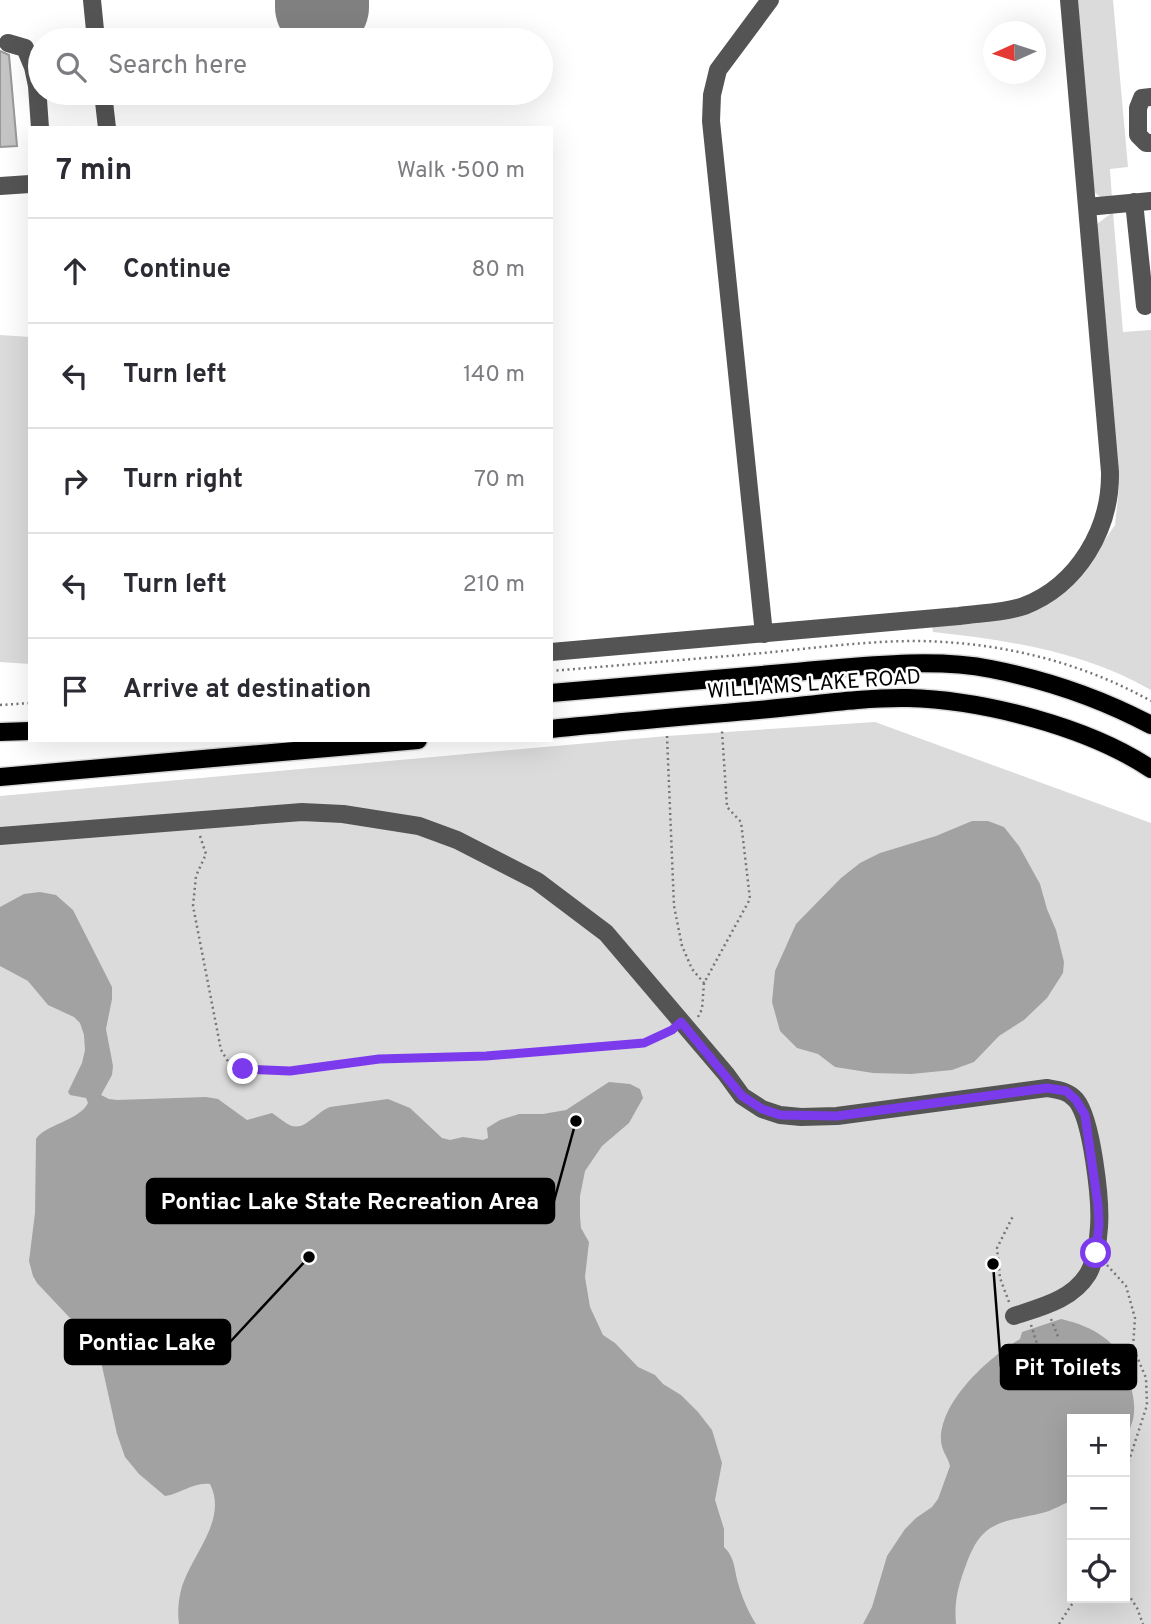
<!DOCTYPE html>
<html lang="en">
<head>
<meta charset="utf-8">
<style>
	body { margin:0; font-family:Overpass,sans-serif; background:#f7f7f7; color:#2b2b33 }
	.controls { position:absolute; right:21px; bottom:21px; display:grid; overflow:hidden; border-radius:0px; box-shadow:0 7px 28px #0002 }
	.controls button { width:63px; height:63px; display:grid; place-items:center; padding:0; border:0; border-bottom:2px solid #e1e1e2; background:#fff; color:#2b2b33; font:35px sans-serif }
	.compass { position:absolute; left:983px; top:21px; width:63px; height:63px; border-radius:50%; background:#fff; box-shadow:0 7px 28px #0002; rotate:267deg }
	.stop { position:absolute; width:21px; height:21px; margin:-16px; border:5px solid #7c3aed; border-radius:50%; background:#fff }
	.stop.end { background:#7c3aed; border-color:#fff; box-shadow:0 2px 7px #0008 }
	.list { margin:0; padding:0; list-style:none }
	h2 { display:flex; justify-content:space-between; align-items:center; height:91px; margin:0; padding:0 28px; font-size:30px }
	h2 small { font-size:23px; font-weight:400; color:#7c7c81 }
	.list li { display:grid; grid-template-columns:46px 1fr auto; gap:21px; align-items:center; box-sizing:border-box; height:105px; padding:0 28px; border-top:2px solid #e1e1e2 }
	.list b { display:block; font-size:26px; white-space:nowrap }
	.list em { font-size:23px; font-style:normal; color:#7c7c81 }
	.icon { flex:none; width:38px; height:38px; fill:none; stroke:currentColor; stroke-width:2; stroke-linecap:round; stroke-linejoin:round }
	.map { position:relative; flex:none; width:1151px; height:1624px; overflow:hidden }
	.search { position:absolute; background:#fff; box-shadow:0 7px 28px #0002; left:28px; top:28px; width:525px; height:77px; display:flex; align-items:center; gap:18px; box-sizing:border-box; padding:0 24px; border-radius:38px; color:#7c7c81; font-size:26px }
	.panel { position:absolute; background:#fff; box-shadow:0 7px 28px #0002; left:28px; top:126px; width:525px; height:616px; border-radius:0px }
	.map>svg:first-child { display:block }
	.green { fill:#dbdbdb; fill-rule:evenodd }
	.water { fill:#a2a2a2 }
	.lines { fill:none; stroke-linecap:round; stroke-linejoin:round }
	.runway { stroke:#808080; stroke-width:94 }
	.building { fill:#c4c4c4; stroke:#989898; stroke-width:2 }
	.major-casing { stroke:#dbdbdb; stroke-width:21 }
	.path { stroke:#767676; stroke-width:2.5; stroke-dasharray:2 3.5; stroke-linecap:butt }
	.minor { stroke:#545454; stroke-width:18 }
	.major { stroke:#000; stroke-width:18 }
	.route { stroke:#7c3aed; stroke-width:9 }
	.labels { text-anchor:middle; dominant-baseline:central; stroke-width:5; stroke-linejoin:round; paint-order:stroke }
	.street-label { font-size:21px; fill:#000; stroke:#fff }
	.leader { fill:none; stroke:#000; stroke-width:2.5 }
	.callout-dot { fill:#000; stroke:#fff; stroke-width:2.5 }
	.callout { fill:#000; stroke:#000; stroke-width:2.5 }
	.callout-label { font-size:23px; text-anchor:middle; font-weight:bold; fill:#fff }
</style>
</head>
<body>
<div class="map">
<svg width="1151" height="1624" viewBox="0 0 1151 1624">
	<rect width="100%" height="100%" fill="#fff"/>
	<path class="green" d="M1077,0H1113L1128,167L1110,169L1112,199L1102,198L1094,192Z
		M1113,212L1123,332L1151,330V690C1085,652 1008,640 933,632L931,618L1044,601L1086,567L1115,525L1119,487L1097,224Z
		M0,335L30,337V664L0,662Z
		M875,722L1151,823V1624H0V796L667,736ZM1072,1419H1125V1598H1072Z"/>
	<path class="water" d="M972,821H988L1004,827L1019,846L1040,884L1047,909L1056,930L1064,962L1063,973L1047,998L1024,1020L999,1036L974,1062L952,1070L911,1074L873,1073L835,1067L818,1054L797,1048L780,1031L772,1002L775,971L796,924L841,878L860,863L880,853L936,836Z
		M40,892L56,895L73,910L112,987V999L106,1029L113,1066L112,1075L101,1095L109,1099L117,1100L206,1097L218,1099L247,1120L272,1113C277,1116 281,1120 286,1123C303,1135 314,1113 330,1107L388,1099L410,1108L442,1138L450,1140L463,1137L483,1140L488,1138L487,1128L500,1120L519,1114H543L566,1110L609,1082L630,1084L640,1089L643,1098L629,1123L602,1146L585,1171L580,1196V1216L581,1228L589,1242L585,1277L590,1307L603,1335L615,1343L638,1367L655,1375L663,1384L681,1395L698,1412L712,1430L722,1463L715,1500L724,1529V1547C735,1558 734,1568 738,1583C742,1597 748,1612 756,1624H179C177,1611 179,1593 184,1581C196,1550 227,1518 210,1484C192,1482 181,1494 165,1496L139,1474L125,1457L117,1434L100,1357L69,1317L37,1283L33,1276L29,1261L35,1213L36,1139C44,1125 79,1121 88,1103L86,1098L70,1095L68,1092L82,1063L85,1050L84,1035L80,1023L74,1017L48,1005L28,981L0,966V907L24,894Z
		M1061,1319C1092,1326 1120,1341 1130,1375C1132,1380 1131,1386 1132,1391C1136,1410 1135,1421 1125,1438V1419H1072V1501C1062,1504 1052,1511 1042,1513C1000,1523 982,1520 966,1565C958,1586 954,1602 956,1624H863L872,1607L887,1556L905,1529L916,1518L932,1507L938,1499L950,1466C948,1457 941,1450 941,1440C940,1401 989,1357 1020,1339L1022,1332Z"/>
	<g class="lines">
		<path class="runway" d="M322,0V7"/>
	</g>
	<path class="building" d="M0,51L9,55L17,146L0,147Z"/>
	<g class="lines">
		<defs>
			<path id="major" d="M551,693C632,686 714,679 795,672C857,667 930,657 991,669C1047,680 1100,698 1151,725
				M551,729C620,722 690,716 759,710C806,706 861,697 908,698C984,700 1088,727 1151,769
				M0,732L30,731
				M0,777L418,740"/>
		</defs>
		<use href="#major" class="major-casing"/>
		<path class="path" d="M551,671C622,665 693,659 763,653C814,648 866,641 917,641C999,642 1079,661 1151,701
			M0,705L30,703
			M667,736L674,906L682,946L692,969L704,983
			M200,836L206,854L196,876L193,906L221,1050L229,1063L243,1069L290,1071L379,1059L487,1056L644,1043L668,1032
			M698,1017L702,1009L704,983L750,899L741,822L727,807L722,731
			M1107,1265L1126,1286L1135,1318L1133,1347L1146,1378L1147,1405L1125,1473
			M1009,1302L1000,1278L997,1248L1013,1216
			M1051,1319L1059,1339
			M1031,1325L1038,1347
			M1125,1589L1137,1608L1143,1624
			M1059,1624L1076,1598"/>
		<path class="minor" d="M92,0L96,40
			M8,43L25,48L33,67L37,86L40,128
			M103,93L107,128
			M1151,97L1142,98L1138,108V135L1146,143H1151
			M0,186L30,184
			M1134,202L1145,306
			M1087,207L1151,201
			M764,634L711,121L712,95L718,70L770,0
			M551,652L959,616C980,613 1004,613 1024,606C1078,585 1111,529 1110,472L1069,0
			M0,836L302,812L343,814L419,826L457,840L537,881L606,933L726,1074L742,1096L762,1109L780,1115L801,1117L837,1116L1047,1088C1059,1090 1068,1091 1076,1100C1092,1119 1101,1201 1099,1227C1098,1242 1096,1260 1088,1274C1072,1300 1041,1307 1014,1316"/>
		<use href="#major" class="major"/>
	</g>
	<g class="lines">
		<path class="route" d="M243,1069L290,1071L379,1059L486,1056L644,1043L672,1030L681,1022L742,1096L762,1109L780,1115L837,1116L1047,1088L1066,1091L1076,1100L1085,1115L1098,1205L1099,1224L1096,1253"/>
	</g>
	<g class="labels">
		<g class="street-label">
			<text transform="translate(814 685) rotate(-4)">WILLIAMS LAKE ROAD</text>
		</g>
	</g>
	<path class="leader" d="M576 1121L554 1201M309 1257L230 1342M993 1264L1001 1367"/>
	<g class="callout-dot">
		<circle cx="576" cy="1121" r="7"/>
		<circle cx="309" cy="1257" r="7"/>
		<circle cx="993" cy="1264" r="7"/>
	</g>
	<g class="callout">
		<rect x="147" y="1179" width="407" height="44" rx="7"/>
		<rect x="65" y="1320" width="165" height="44" rx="7"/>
		<rect x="1001" y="1345" width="135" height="44" rx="7"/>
	</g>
	<g class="callout-label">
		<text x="350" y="1209">Pontiac Lake State Recreation Area</text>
		<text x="147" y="1350">Pontiac Lake</text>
		<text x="1068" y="1375">Pit Toilets</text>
	</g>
</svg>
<div class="controls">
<button>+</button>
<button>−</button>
<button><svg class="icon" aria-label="locate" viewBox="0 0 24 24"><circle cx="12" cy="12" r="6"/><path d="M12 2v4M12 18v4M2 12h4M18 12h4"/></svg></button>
</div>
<svg class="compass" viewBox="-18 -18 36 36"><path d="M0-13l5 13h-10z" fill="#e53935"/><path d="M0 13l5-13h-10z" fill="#7c7c81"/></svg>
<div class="stop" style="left:1096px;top:1253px"></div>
<div class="stop end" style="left:243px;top:1069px"></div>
<div class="search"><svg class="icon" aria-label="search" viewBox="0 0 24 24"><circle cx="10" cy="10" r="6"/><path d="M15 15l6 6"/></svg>Search here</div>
<section class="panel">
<h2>7 min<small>Walk · 500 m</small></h2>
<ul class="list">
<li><svg class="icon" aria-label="ahead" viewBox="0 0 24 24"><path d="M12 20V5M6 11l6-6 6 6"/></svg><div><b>Continue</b></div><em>80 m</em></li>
<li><svg class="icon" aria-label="left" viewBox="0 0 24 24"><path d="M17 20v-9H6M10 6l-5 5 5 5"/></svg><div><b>Turn left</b></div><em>140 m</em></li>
<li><svg class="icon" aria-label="right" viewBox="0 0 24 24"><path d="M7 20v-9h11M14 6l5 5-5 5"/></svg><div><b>Turn right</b></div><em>70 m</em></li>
<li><svg class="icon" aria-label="left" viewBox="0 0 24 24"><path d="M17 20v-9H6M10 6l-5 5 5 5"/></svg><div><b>Turn left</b></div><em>210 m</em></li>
<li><svg class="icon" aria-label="arrive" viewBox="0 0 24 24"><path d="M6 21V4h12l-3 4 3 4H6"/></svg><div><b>Arrive at destination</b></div></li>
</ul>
</section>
</div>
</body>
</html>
